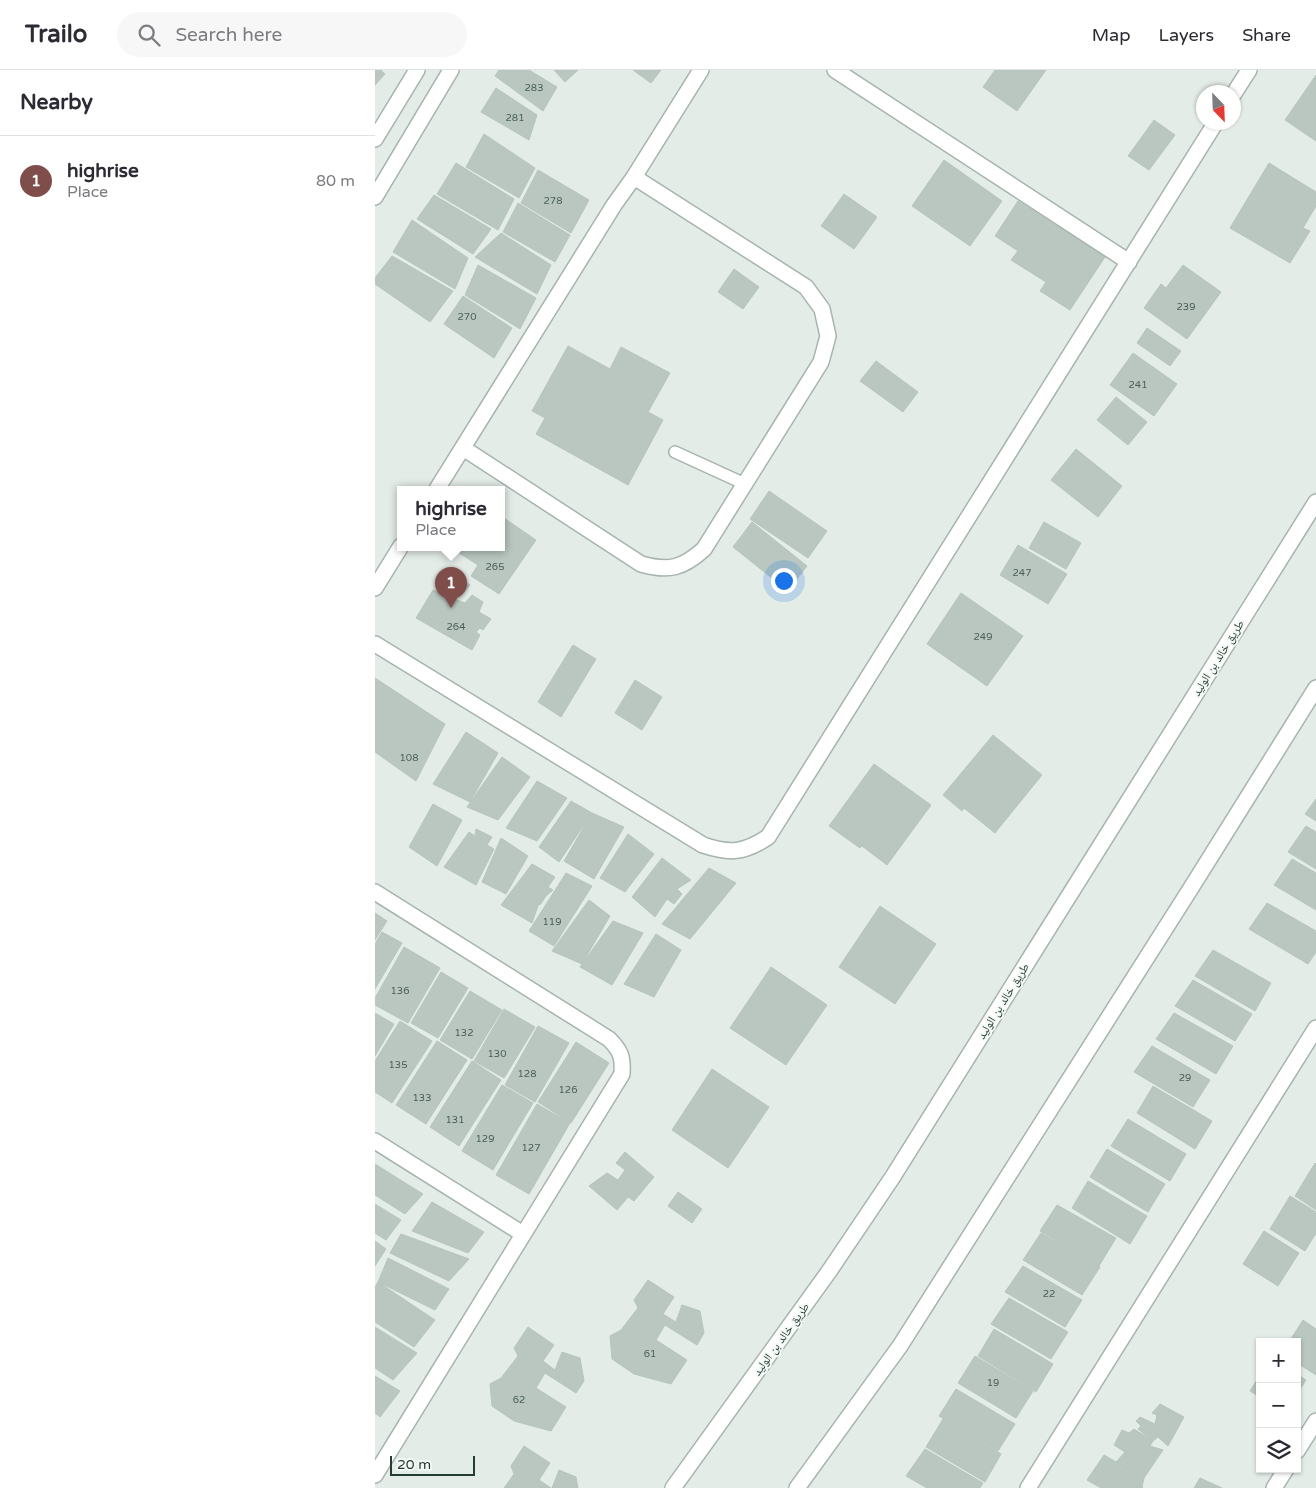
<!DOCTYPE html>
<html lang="en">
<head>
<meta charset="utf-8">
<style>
	body { margin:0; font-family:"Varela Round","Noto Naskh Arabic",sans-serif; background:#f7f7f7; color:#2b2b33 }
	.controls { position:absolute; right:15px; bottom:15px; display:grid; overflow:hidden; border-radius:0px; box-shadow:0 1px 4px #0004 }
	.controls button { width:45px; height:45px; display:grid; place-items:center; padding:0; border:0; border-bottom:1px solid #e1e1e2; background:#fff; color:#2b2b33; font:25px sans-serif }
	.compass { position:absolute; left:821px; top:15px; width:45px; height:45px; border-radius:50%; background:#fff; box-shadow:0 1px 4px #0004; rotate:157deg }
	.scale { position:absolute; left:15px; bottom:12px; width:85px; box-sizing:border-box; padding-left:5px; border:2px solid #243c33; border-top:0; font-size:14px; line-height:18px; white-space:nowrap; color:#243c33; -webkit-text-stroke:4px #f4f9f6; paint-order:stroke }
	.you { position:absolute; left:408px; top:510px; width:18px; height:18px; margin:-12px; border:4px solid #fff; border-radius:50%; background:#1a73e8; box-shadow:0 0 0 8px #1a73e833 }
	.badge { display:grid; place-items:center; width:32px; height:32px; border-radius:50%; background:#804e4a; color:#fff; font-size:16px; font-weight:700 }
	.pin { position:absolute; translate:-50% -41px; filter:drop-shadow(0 1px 2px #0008) }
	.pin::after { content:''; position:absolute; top:26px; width:18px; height:15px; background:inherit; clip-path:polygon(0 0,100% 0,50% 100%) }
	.popup { position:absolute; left:22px; top:416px; width:108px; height:65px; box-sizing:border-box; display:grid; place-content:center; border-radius:0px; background:#fff; filter:drop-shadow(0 1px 4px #0005); font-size:16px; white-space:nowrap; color:#7c7c81 }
	.popup b { font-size:19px; color:#2b2b33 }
	.popup::after { content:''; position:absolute; left:50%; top:100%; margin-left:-10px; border:10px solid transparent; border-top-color:#fff }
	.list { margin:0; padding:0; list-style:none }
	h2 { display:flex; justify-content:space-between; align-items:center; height:65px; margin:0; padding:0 20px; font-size:21px }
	h2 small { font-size:16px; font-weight:400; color:#7c7c81 }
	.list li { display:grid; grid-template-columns:32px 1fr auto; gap:15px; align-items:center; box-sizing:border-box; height:90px; padding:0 20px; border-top:1px solid #e1e1e2 }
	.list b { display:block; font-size:19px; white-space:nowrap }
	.list p { margin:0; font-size:16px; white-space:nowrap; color:#7c7c81 }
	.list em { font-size:16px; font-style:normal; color:#7c7c81 }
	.icon { flex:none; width:28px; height:28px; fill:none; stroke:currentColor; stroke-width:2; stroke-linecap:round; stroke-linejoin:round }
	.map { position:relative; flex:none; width:941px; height:1418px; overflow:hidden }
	header { display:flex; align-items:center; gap:30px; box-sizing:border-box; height:70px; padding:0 25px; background:#fff; border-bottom:1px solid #e1e1e2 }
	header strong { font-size:24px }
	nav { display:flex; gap:28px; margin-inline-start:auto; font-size:18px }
	.search { width:350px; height:45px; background:#f7f7f7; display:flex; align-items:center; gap:12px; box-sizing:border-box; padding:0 18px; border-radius:28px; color:#7c7c81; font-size:19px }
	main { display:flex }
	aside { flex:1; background:#fff }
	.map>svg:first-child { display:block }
	.building { fill:#b9c7c0; stroke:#b6c5bd }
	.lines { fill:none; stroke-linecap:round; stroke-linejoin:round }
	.service-casing { stroke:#a7b4ad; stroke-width:14 }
	.minor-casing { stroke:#a7b4ad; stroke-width:18 }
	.tertiary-casing { stroke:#a7b4ad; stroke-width:18 }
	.service { stroke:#fff; stroke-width:11 }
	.minor { stroke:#fff; stroke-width:15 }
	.tertiary { stroke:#fff; stroke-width:15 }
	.labels { text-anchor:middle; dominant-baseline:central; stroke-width:4; stroke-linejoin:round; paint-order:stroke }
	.number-label { font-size:10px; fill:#495f56 }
	.street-label { font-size:12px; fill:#243c33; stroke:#f4f9f6 }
</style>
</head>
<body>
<header>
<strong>Trailo</strong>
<div class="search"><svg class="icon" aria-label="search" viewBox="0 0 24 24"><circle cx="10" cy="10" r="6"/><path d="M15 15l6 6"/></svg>Search here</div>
<nav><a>Map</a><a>Layers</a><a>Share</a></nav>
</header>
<main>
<aside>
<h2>Nearby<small></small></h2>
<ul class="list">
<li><span class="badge">1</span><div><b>highrise</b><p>Place</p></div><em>80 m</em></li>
</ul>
</aside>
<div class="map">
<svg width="941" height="1418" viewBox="0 0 941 1418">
	<rect width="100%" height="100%" fill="#e4ece7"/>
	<path class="building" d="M0,0H6L10,4L0,15Z
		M124,0H154L182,17L168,41L120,6Z
		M179,0H203L190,12Z
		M258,0H286L276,13Z
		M620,0H671L642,41L608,17Z
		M941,5V71L910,50Z
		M121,18L162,45L154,70L106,42Z
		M779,50L800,65L774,100L753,86Z
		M109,64L160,98L144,128L91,97Z
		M569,90L627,131L595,176L537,136Z
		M81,93L139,129L123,160L62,124Z
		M894,93L941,122V136L928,158L935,161L915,193L855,158Z
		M163,100L214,130L196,163L146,133Z
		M469,124L502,147L479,179L446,156Z
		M59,125L116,159L98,184L42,149Z
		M643,131L730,187L695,240L665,221L671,212L636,190L643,181L620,166Z
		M143,133L195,165L180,192L128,162Z
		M37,150L93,188L80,219L18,182Z
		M126,163L176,195L162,224L100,187Z
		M17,186L78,221L55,252L0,214V208Z
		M103,195L161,228L145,259L90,225Z
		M808,195L846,222L812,269L769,238L786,214L791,218Z
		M359,199L384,217L368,239L343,222Z
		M88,226L137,258L119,288L69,254Z
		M772,258L806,281L795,296L762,273Z
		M193,276L235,299L246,277L295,303L273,342L288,350L253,415L161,364L170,348L157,341Z
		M758,283L802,314L779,346L735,315Z
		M501,291L543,322L528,342L485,311Z
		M741,327L772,352L753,375L722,350Z
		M701,379L747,416L723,447L676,410Z
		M394,421L452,461L433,488L375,449Z
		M126,446L161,470L124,524L96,506L103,495L78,479L80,477H126Z
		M377,452L432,496L413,521L358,477Z
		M669,452L706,473L691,499L654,478Z
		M643,475L692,504L673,534L625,505Z
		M71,499L95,515L86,525L78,523L77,528L90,533L97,525L108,532L104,542L116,549L108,560L105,558L101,562L105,565L97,580L41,548L58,520L72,527L74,524L61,516Z
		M586,523L648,566L612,616L552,574Z
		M198,575L221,589L186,647L163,632Z
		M0,608L70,654L41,711L0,682Z
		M260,610L287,627L267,660L240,643Z
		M91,662L123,683L95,732L58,714Z
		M618,665L667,705L620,763L589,738L587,741L568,725Z
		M127,687L155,707L123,750L92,737Z
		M499,694L556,735L512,795L487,776L485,778L454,756Z
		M162,711L192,728L162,771L131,758Z
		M941,729V751L930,744Z
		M196,731L217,743L184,792L164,777Z
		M58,734L87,750L62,796L34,777Z
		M217,743L249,757L219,809L189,791Z
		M931,756L941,762V799L913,782Z
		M101,759L117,767L112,775L119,779L101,815L69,797L94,762L100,766Z
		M253,764L279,784L250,822L225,808Z
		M126,768L153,786L131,824L107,812Z
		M287,788L316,810L302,819L307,824L299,834L292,829L280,847L257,827Z
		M917,789L941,803V840L899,815Z
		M157,794L180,807L173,817L178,820L171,826L165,835L164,833L157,853L126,835Z
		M334,798L361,813L315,869L287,854Z
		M191,803L217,816L179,876L154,861Z
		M214,830L235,846L207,894L177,881Z
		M892,833L941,861V882L933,894L874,859Z
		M505,836L561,874L520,934L464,897Z
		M0,843L12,851L0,870Z
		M238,851L268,863L237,915L205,897Z
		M7,862L27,873L0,919V874Z
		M281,864L306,880L279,927L249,914Z
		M29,877L65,898L33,953L0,935V928Z
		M838,880L896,913L880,941L820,906Z
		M396,897L452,935L411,995L355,958Z
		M66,902L93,918L63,968L36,953Z
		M818,910L877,944L860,971L800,936Z
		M95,921L127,940L97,989L65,970Z
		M129,939L160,957L129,1008L99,991Z
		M0,943L19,954L0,986Z
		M799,943L858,976L841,1004L781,969Z
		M25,951L57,971L17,1033L0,1022V991Z
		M163,956L194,973L160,1032L130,1015Z
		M62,971L92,990L51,1054L21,1035Z
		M201,972L234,993L196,1053L163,1032Z
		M777,976L835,1010L818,1037L759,1002Z
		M97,991L126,1010L84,1076L55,1057Z
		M337,999L394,1037L353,1098L297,1060Z
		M127,1015L158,1033L118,1100L87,1081Z
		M778,1016L837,1051L820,1079L762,1043Z
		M162,1034L195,1053L154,1124L121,1105Z
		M753,1049L811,1084L795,1111L736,1076Z
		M732,1079L790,1114L773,1142L715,1107Z
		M250,1082L279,1107L259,1131L253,1127L242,1140L214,1116L232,1103L243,1110L250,1100L241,1093Z
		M940,1093L941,1094V1140L920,1126Z
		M0,1094L48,1124L30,1144L0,1125Z
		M713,1111L772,1146L755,1174L697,1138Z
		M303,1122L327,1139L317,1153L293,1136Z
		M915,1126L941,1142V1163L930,1181L895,1159Z
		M57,1132L109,1162L93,1183L37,1161Z
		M0,1134L26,1150L11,1170L0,1163Z
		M682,1135L741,1168L724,1196L665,1161Z
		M889,1161L924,1183L903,1216L868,1194Z
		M666,1163L725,1197L707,1225L648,1190Z
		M26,1164L94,1189L74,1211L15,1183Z
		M0,1171L11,1179L0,1196Z
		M13,1188L74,1219L60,1240L3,1212Z
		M648,1196L707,1230L690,1257L630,1222Z
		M273,1210L299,1227L288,1244L301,1252L307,1235L325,1241L329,1263L322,1275L290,1255L281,1270L312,1290L296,1314L259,1304L237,1289L235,1266L246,1260L263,1238L259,1230Z
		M3,1212L60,1250L39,1277L0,1252V1217Z
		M634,1228L693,1262L676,1289L616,1254Z
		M928,1250L941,1259V1305L922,1293V1272H914Z
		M0,1257L42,1283L18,1310L0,1298Z
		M153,1257L179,1275L168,1291L180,1300L187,1282L205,1288L209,1311L201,1323L170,1303L161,1318L191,1337L176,1361L139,1351L117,1336L115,1314L126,1308L143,1286L139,1278Z
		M619,1259L678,1294L661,1322L603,1286Z
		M600,1286L658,1321L641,1348L583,1313Z
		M922,1304L931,1310L922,1324Z
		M885,1305V1327L875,1321Z
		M0,1306L25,1321L5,1347L0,1343Z
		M581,1319L640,1354L623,1381L564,1346Z
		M785,1334L809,1347L793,1376L783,1367L778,1371L763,1359L766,1356L761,1351L765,1347L780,1354L782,1345L777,1343Z
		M568,1349L626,1384L610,1412L551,1377Z
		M759,1359L778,1371L775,1376L788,1380L769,1408L741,1392L750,1382L739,1375L747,1360L754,1363Z
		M149,1376L175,1393L164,1410L176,1418H129L139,1404L136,1396Z
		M550,1379L608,1413L605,1418H552L531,1406Z
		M729,1385L769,1408L767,1417L768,1418H726L712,1410Z
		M184,1400L201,1407L203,1418H177Z
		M825,1408L847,1418H819Z"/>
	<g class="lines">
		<defs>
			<path id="service" d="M300,382L370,414"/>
			<path id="minor" d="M460,0L754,192
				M858,25L874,0
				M0,69L42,0
				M0,127L76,0
				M88,378L266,494C294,502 308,498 329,479L446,292L453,266L447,239L431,217L259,107
				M62,419L239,135L259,107L326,0
				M0,518L26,476
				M0,574L328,775C355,784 369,783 393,767L841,52
				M0,822L234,969C246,981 248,987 247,1004L0,1405
				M0,1071L148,1164
				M922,1381L941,1351
				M653,1418L941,958
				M899,1418L911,1399"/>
			<path id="tertiary" d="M298,1418L455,1200L517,1108L941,432
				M422,1418L525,1276L816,818L941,618"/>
		</defs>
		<use href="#service" class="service-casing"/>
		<use href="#minor" class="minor-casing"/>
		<use href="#tertiary" class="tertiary-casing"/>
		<use href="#service" class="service"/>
		<use href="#minor" class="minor"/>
		<use href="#tertiary" class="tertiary"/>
	</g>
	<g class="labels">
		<g class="number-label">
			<text x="159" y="18">283</text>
			<text x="140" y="48">281</text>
			<text x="178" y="131">278</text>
			<text x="811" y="237">239</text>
			<text x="92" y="247">270</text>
			<text x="763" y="315">241</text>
			<text x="120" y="497">265</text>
			<text x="647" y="503">247</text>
			<text x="81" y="557">264</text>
			<text x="608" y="567">249</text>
			<text x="34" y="688">108</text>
			<text x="177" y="852">119</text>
			<text x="25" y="921">136</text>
			<text x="89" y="963">132</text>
			<text x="122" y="984">130</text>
			<text x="23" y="995">135</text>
			<text x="152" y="1004">128</text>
			<text x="810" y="1008">29</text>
			<text x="193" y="1020">126</text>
			<text x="47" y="1028">133</text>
			<text x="80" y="1050">131</text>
			<text x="110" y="1069">129</text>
			<text x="156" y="1078">127</text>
			<text x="674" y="1224">22</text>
			<text x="275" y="1284">61</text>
			<text x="618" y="1313">19</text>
			<text x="144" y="1330">62</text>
		</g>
		<g class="street-label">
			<text transform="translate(843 588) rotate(-58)">طريق خالد بن الوليد</text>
			<text transform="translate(628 931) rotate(-58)">طريق خالد بن الوليد</text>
			<text transform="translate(406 1269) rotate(-54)">طريق خالد بن الوليد</text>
		</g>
	</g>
</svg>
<div class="controls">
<button>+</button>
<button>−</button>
<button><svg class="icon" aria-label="layers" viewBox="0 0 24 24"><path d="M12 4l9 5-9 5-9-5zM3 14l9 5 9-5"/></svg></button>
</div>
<svg class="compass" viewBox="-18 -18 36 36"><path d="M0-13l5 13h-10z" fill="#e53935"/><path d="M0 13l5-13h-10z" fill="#7c7c81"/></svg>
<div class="scale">20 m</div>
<div class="you"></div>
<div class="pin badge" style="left:76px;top:538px">1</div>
<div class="popup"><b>highrise</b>Place</div>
</div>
</main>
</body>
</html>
